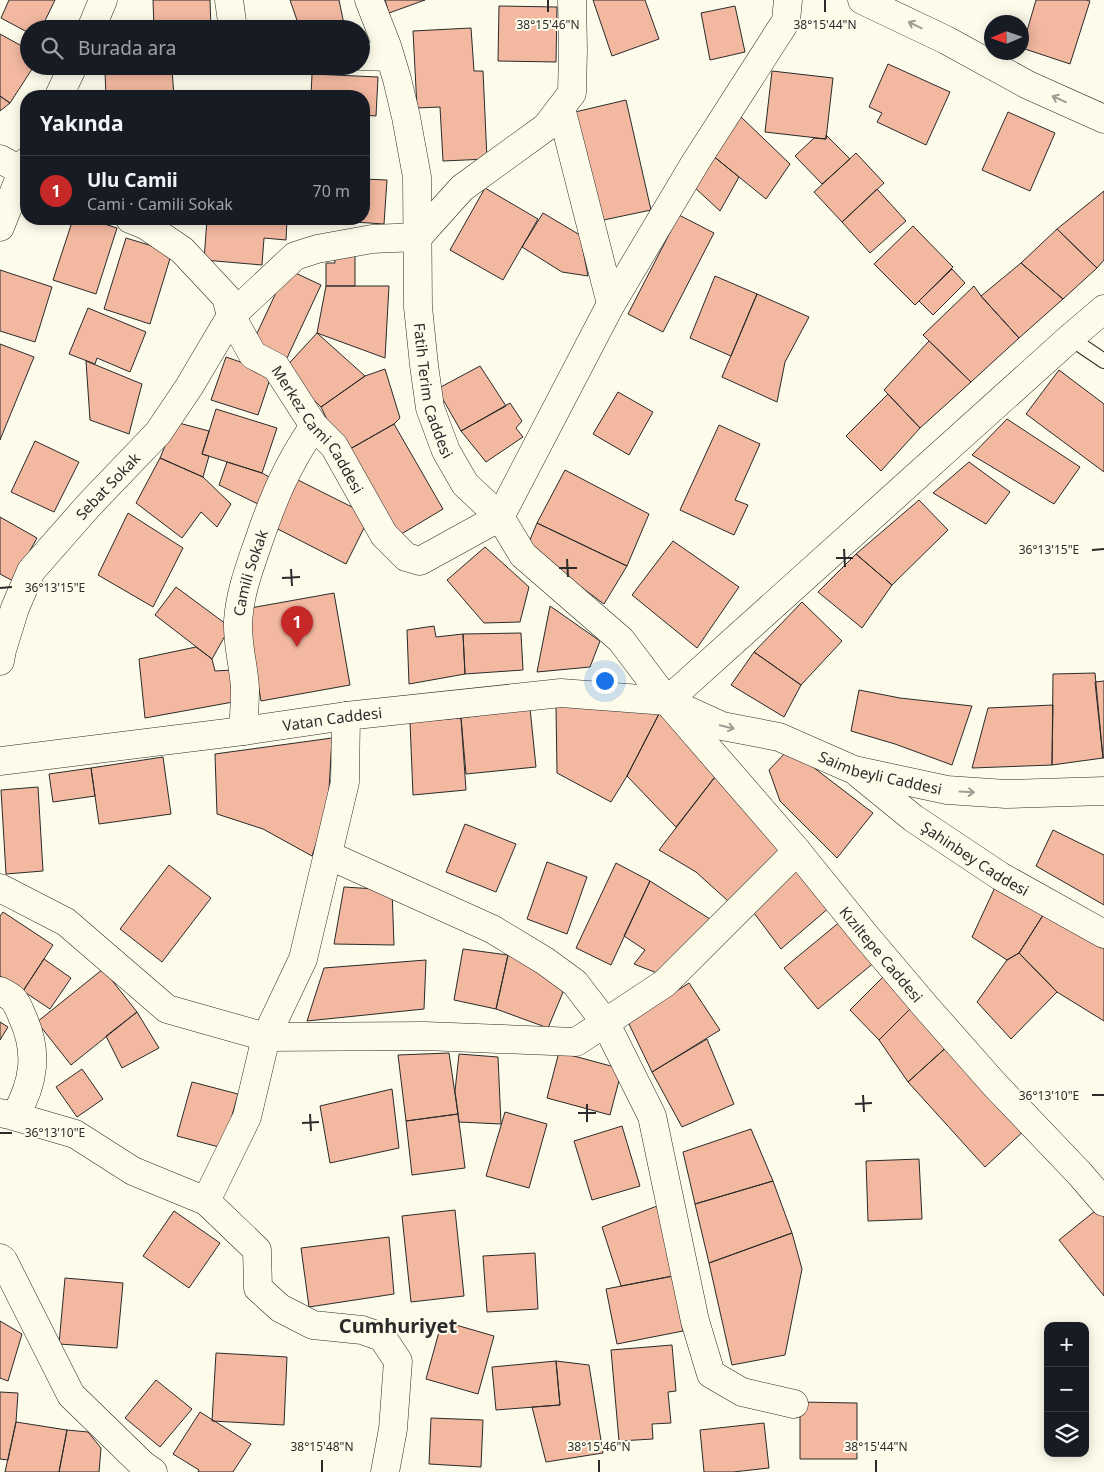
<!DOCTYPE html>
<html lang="tr">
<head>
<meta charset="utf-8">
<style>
	body { margin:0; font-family:"Noto Sans",sans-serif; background:#242831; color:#f1f3f6 }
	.controls { position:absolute; right:15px; bottom:15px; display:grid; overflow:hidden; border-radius:10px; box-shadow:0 2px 12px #0003 }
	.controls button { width:45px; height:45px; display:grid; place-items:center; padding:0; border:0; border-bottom:1px solid #363941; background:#171b24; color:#f1f3f6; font:25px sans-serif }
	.compass { position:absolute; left:984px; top:15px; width:45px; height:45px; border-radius:50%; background:#171b24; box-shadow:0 2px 12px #0003; rotate:268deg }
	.you { position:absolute; left:604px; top:680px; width:18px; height:18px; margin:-12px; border:4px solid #fff; border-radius:50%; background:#1a73e8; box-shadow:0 0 0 8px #1a73e833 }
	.badge { display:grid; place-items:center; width:32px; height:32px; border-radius:50%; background:#c62828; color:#fff; font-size:16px; font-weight:700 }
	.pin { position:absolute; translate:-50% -41px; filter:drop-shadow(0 1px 2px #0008) }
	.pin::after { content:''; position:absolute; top:26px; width:18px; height:15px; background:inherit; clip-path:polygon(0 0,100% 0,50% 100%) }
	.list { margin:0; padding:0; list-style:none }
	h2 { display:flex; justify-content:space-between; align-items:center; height:65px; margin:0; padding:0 20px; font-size:21px }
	h2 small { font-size:16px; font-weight:400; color:#9ea1a6 }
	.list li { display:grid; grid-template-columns:32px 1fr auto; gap:15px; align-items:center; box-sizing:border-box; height:70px; padding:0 20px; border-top:1px solid #363941 }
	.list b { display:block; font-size:19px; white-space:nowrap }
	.list p { margin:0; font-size:16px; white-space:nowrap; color:#9ea1a6 }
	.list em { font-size:16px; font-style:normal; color:#9ea1a6 }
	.icon { flex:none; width:28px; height:28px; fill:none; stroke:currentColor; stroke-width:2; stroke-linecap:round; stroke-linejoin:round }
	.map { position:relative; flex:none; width:1104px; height:1472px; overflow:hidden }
	.search { position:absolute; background:#171b24; box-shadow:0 2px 12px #0003; left:20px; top:20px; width:350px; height:55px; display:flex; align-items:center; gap:12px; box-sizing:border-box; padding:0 18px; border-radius:28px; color:#9ea1a6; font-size:19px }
	.panel { position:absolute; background:#171b24; box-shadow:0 2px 12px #0003; left:20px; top:90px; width:350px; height:135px; border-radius:20px }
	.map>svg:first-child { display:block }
	.building { fill:#f2b8a0; stroke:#2b2b2b }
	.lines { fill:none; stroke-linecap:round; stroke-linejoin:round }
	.service-casing { stroke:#2b2b2b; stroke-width:16 }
	.minor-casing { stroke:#2b2b2b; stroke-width:29 }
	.tertiary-casing { stroke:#2b2b2b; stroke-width:29 }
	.service { stroke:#fdfbea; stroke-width:14 }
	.minor { stroke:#fdfbea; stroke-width:28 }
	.tertiary { stroke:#fdfbea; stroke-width:28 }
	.oneway { stroke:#9e9d94 }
	.ticks { fill:none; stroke:#2b2b2b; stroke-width:2 }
	.labels { text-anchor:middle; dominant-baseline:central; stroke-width:4; stroke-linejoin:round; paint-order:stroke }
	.street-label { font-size:15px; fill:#2b2b2b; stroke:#fdfbea }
	.district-label { font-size:20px; font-weight:bold; fill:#2b2b2b; stroke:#fdfbea }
	.ticks-label { font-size:12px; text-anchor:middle; fill:#2b2b2b; stroke:#fdfbea; stroke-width:4; stroke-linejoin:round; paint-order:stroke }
</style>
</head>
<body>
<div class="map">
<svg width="1104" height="1472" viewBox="0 0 1104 1472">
	<rect width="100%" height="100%" fill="#fdfbea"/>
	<path class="building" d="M9,0H55L41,29H29V33L1,18Z
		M153,0H210L211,29H154Z
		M290,0H339L345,29H300Z
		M385,0H425L389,13Z
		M593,0H645L659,39L612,56Z
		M1036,0H1086L1090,1L1070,64L1022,48Z
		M499,6L557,7L556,62L498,61Z
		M735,6L745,52L710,60L701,13Z
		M471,28L474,71H483L487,159L443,161L440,107L417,108L413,31Z
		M0,34L29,50V66H34L10,103L0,96Z
		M888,64L950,92L926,145L877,122L882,113L869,107Z
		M172,70L174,96H106L105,73Z
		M772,71L833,78L826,139L765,132Z
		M312,74L378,77L376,116L364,115V96H311Z
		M0,96L10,103L0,111Z
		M626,100L651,210L599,221L575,112Z
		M1008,112L1055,133L1030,191L982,170Z
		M739,115L790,164L766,199L712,155Z
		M826,135L850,159L822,184L795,156L814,138L826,139Z
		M856,153L884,183L842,222L814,192Z
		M712,155L739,177L720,211L693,186Z
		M364,179L387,180L384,224L324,220V219H364Z
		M485,188L538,219L503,280L450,250Z
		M877,189L906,221L870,253L842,222Z
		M1104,191V260L1097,268L1057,229Z
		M543,213L580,235L588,276L562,272L522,247Z
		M679,215L714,233L663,332L628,314Z
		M73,219H89L117,228L96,294L53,280Z
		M207,219H287L286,240L264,238L262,265L204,260Z
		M913,226L953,267L915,305L874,264Z
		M1057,229L1097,268L1063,299L1021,263Z
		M126,238L172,252L150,324L104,309Z
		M355,250V286H326V263H335L334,251Z
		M1021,263L1063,299L1019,338L981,296Z
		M287,269L321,285L287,358L253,342Z
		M952,269L965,283L933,315L919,301Z
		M0,270L52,287L35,342L0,331Z
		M715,276L757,294L731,356L690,338Z
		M326,286H389L385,358L317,333Z
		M974,286L981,296L1019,338L971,382L923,335Z
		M757,294L809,317L785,362L777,402L722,377Z
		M88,308L146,332L130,372L97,358L95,364L69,354Z
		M317,333L365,376L321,407L283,370Z
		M929,341L971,382L920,428L884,390Z
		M0,344L34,357L0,440Z
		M226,357L272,373L258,415L211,400Z
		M86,361L142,384L129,434L90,420Z
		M480,366L506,406L461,431L437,389Z
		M385,369L400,418L394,424L343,453L321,407L365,376Z
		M1059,370L1104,404V472L1026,414Z
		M618,392L653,412L629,455L593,434Z
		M888,394L920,428L881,471L846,436Z
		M510,403L522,421L516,428L523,437L486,462L461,431Z
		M216,409L277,428L262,473L202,454Z
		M1007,419L1080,467L1054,504L972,455Z
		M175,422L209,431L202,454L209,456L203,477L160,458Z
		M394,424L443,509L393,539L343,453Z
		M719,425L760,444L735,500L748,505L734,535L680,510Z
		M35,441L79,462L54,512L11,492Z
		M160,458L203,477L231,504L217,527L201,512L182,538L136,503Z
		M227,462L262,473L271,478L262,506L219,485Z
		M969,462L1010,492L986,524L933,493Z
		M565,470L649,514L627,566L537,523Z
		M292,477L370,516L346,564L268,524Z
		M919,500L948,530L892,585L856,554Z
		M128,513L183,548L153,607L98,575Z
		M0,517L37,538L13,581L0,574Z
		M537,523L627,566L604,604L527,547Z
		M673,541L739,587L697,648L632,595Z
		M485,547L529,587L520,622L484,623L447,580Z
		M856,554L892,585L862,628L818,592Z
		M176,587L230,627L212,659L155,615Z
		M334,593L350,685L261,701L245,609Z
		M802,602L842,641L801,685L754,652Z
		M550,606L600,641L590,667L537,672Z
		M434,626L436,637L463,634L465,674L409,684L407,630Z
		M521,633L523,670L465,674L463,634Z
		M196,647L212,659L215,671L232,670L233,702L145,718L139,659Z
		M754,652L801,685L784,717L731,685Z
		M1095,673L1103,758L1052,765L1053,674Z
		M1104,681V758H1103L1095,682Z
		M859,690L900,698L972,706L952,765L895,744L851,731Z
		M1053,705L1052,765L972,768L988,708Z
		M556,706L661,710L627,776L611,802L557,773Z
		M530,708L536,767L466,774L461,718Z
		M661,710L718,773L676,827L627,776Z
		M461,718L466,790L413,795L410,722Z
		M332,738L328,807L312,856L263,829L217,814L215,754Z
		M786,752L796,754L873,813L837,858L780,801L769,770Z
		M163,757L171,814L99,824L91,768Z
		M91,768L95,796L53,802L49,774Z
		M718,773L785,853L728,901L696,872L659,850Z
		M38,787L43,871L6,874L1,790Z
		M465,824L516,844L496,892L446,872Z
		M1053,830L1104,855V905L1036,866Z
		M547,862L587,877L567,934L527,919Z
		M616,863L650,881L611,965L576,948Z
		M169,865L211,898L162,962L120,929Z
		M795,869L830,907L781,949L751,909Z
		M650,881L710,919L662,975L634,964L645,950L624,936Z
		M997,883L1047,909L1019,953L1007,960L972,937Z
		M344,887L392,890L394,945L334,944Z
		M1047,909L1104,940V1021L1057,992L1019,953Z
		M3,912L53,945L23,991L0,976V916Z
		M842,920L876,961L818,1009L784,968Z
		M463,949L508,955L496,1009L454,1000Z
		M1019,953L1057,992L1011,1039L977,1002L1007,960Z
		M508,955L566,985L548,1028L496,1009Z
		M44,959L71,978L50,1009L23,991Z
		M426,960L424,1009L307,1021L324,968Z
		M103,969L137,1012L71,1065L37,1022Z
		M885,975L914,1005L879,1040L850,1010Z
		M689,983L720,1030L652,1072L628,1022Z
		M914,1005L950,1044L908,1082L879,1040Z
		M137,1012L159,1048L122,1068L106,1036Z
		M0,1022L8,1027L0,1040Z
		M707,1039L734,1104L682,1127L652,1072Z
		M950,1044L1027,1128L985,1167L908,1082Z
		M559,1052L622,1069L610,1115L547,1098Z
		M449,1053L458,1114L406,1121L398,1055Z
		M459,1054L498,1057L501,1124L459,1122L455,1091Z
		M82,1069L103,1099L77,1117L56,1087Z
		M192,1082L238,1094L223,1148L177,1136Z
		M392,1089L399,1148L330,1163L320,1106Z
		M505,1112L547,1124L529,1188L486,1176Z
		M458,1114L465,1168L412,1175L406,1121Z
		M622,1126L640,1186L592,1200L574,1141Z
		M751,1129L773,1181L695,1204L683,1152Z
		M919,1159L922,1219L868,1221L866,1161Z
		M773,1181L792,1233L709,1263L695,1204Z
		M657,1206L673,1276L621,1286L602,1227Z
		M1100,1207L1104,1211V1296L1059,1240Z
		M455,1210L464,1296L411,1302L402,1216Z
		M174,1211L220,1243L189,1288L143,1256Z
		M792,1233L802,1269L785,1355L732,1365L709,1263Z
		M389,1237L394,1294L309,1307L301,1248Z
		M535,1253L538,1309L487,1312L483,1256Z
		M673,1276L683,1331L617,1344L606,1289Z
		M65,1278L123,1283L117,1348L59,1344Z
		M0,1321L22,1334L8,1381L0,1378Z
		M442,1321L494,1336L478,1394L426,1379Z
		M672,1345L676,1391L668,1392L671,1423L652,1424L653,1439L619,1441L611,1350Z
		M216,1353L287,1357L284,1425L212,1421Z
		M556,1361L589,1365L603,1453L546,1462L532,1407L560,1405Z
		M556,1361L560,1405L496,1410L492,1367Z
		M156,1380L192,1409L160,1447L125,1418Z
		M0,1392L18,1393L16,1422L8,1460L0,1459Z
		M800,1402L857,1403V1459H800Z
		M200,1412L251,1444L233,1472H198L199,1470L173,1454Z
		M431,1418L483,1420L481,1467L429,1464Z
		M16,1422L67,1430L59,1472H5Z
		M764,1423L769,1468L733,1472H704L700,1430Z
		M67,1430L88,1432L101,1448L99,1472H59Z"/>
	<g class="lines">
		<defs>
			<path id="service" d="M1070,338L1104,361"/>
			<g id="minor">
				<path d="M229,0L233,29"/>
				<path d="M361,56L390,57"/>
				<path d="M561,108L611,304"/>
				<path d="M0,159L26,173"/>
				<path id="s1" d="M130,219L145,225L182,250L226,297L231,316L253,355L276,367L314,426L334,446L384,535L406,557L420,561L500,517L611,304L695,163L786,21L788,0"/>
				<path id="s2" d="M0,661L2,650L15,608L31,571L89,505L158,433L189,387L231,316L295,256L317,249L372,239L418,237L462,188L546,127L572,93L573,49L572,0"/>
				<path d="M667,701L1070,338L1104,309"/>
				<path id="s3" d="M243,731C244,717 245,703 245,689C244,666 237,645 238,621C240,593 249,569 258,543C273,499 287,465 314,426"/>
				<path d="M328,855L492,929L545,961L575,983L605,1022L652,1116L695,1321L711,1374L742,1392L794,1404"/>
				<path d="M0,888L66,922L167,1009L266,1037L425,1036L576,1042L665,983L797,851"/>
				<path d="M0,991C4,993 10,996 13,999C17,1003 20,1011 22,1016C39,1052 34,1083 15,1116"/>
				<path d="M0,1113L10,1115L75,1134L133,1171L206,1201L257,1250L258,1288L280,1308L313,1325L362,1330L382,1337L398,1361L393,1429L385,1472"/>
				<path d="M206,1201L247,1117L266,1037L303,959L345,782L346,716"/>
				<path d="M0,1258L3,1260L71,1395L143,1465L153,1472"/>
			</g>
			<g id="tertiary">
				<path id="s4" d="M369,0L387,46L397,79L406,117L417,177L418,307L424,365L430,408L446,451L465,484L500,517L523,555L621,640L667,701L797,851L865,935L926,1007L995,1085L1080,1174L1104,1202"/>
				<path d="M862,0L946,40L1028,85L1104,119"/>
				<path d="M91,29L103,0"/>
				<path d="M59,96L73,66"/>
				<path d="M0,227L26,162"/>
				<path id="s5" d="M0,761L243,731L346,716L561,693L667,701L722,726L779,737L854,770L947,790L1006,794L1104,791"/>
				<path id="s6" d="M859,774L913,818L1000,876L1104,934"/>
			</g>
		</defs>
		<use href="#service" class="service-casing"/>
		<use href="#minor" class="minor-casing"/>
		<use href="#tertiary" class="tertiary-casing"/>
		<use href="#service" class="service"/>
		<use href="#minor" class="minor"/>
		<use href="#tertiary" class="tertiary"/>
	</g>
	<defs><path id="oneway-shaft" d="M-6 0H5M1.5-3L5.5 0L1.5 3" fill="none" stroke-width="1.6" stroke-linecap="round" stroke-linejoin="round" transform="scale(1.25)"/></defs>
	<g class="oneway">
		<use href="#oneway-shaft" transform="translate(915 25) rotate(-154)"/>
		<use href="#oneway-shaft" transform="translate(1059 99) rotate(-156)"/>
		<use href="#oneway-shaft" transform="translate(727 727) rotate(14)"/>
		<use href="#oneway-shaft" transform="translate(967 792) rotate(3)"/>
	</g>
	<path class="ticks" d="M548,0V12M825,0V12M844,549L845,567M1092,550L1104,549M836,558H853M567,559L568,577M559,568H577M291,569L292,586M282,578L300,577M0,588L12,587M863,1095L864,1112M1092,1095H1104M587,1104V1122M855,1104L872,1103M578,1113H596M310,1114L311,1131M302,1123L319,1122M0,1133H12M322,1460V1472M599,1460V1472M876,1460V1472"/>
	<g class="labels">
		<g class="street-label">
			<text stroke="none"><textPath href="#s4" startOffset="399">Fatih Terim Caddesi</textPath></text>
			<text stroke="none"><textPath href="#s1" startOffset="291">Merkez Cami Caddesi</textPath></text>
			<text stroke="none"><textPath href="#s2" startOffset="210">Sebat Sokak</textPath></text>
			<text stroke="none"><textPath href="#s3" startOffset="160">Camili Sokak</textPath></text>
			<text stroke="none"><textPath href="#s5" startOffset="335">Vatan Caddesi</textPath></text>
			<text stroke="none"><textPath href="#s5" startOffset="898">Saimbeyli Caddesi</textPath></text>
			<text stroke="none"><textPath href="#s6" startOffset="144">Şahinbey Caddesi</textPath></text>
			<text stroke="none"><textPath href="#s4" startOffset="1130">Kızıltepe Caddesi</textPath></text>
		</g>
		<g class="district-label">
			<text x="398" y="1325">Cumhuriyet</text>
		</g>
	</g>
	<g class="ticks-label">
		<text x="548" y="29">38°15'46"N</text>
		<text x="825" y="29">38°15'44"N</text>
		<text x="1049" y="554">36°13'15"E</text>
		<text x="55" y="592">36°13'15"E</text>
		<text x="1049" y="1100">36°13'10"E</text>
		<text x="55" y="1137">36°13'10"E</text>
		<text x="322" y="1451">38°15'48"N</text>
		<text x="599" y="1451">38°15'46"N</text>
		<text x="876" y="1451">38°15'44"N</text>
	</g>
</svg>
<div class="controls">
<button>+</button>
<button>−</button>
<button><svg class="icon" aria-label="layers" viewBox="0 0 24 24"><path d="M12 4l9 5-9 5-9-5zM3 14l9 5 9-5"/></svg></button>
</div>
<svg class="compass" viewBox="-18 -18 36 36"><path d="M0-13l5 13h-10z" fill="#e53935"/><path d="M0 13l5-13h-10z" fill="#9ea1a6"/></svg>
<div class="you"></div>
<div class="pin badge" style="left:297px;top:647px">1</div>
<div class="search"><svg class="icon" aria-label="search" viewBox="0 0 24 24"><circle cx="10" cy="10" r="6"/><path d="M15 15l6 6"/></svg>Burada ara</div>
<section class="panel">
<h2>Yakında<small></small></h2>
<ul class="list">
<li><span class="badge">1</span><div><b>Ulu Camii</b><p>Cami · Camili Sokak</p></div><em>70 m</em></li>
</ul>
</section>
</div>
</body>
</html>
